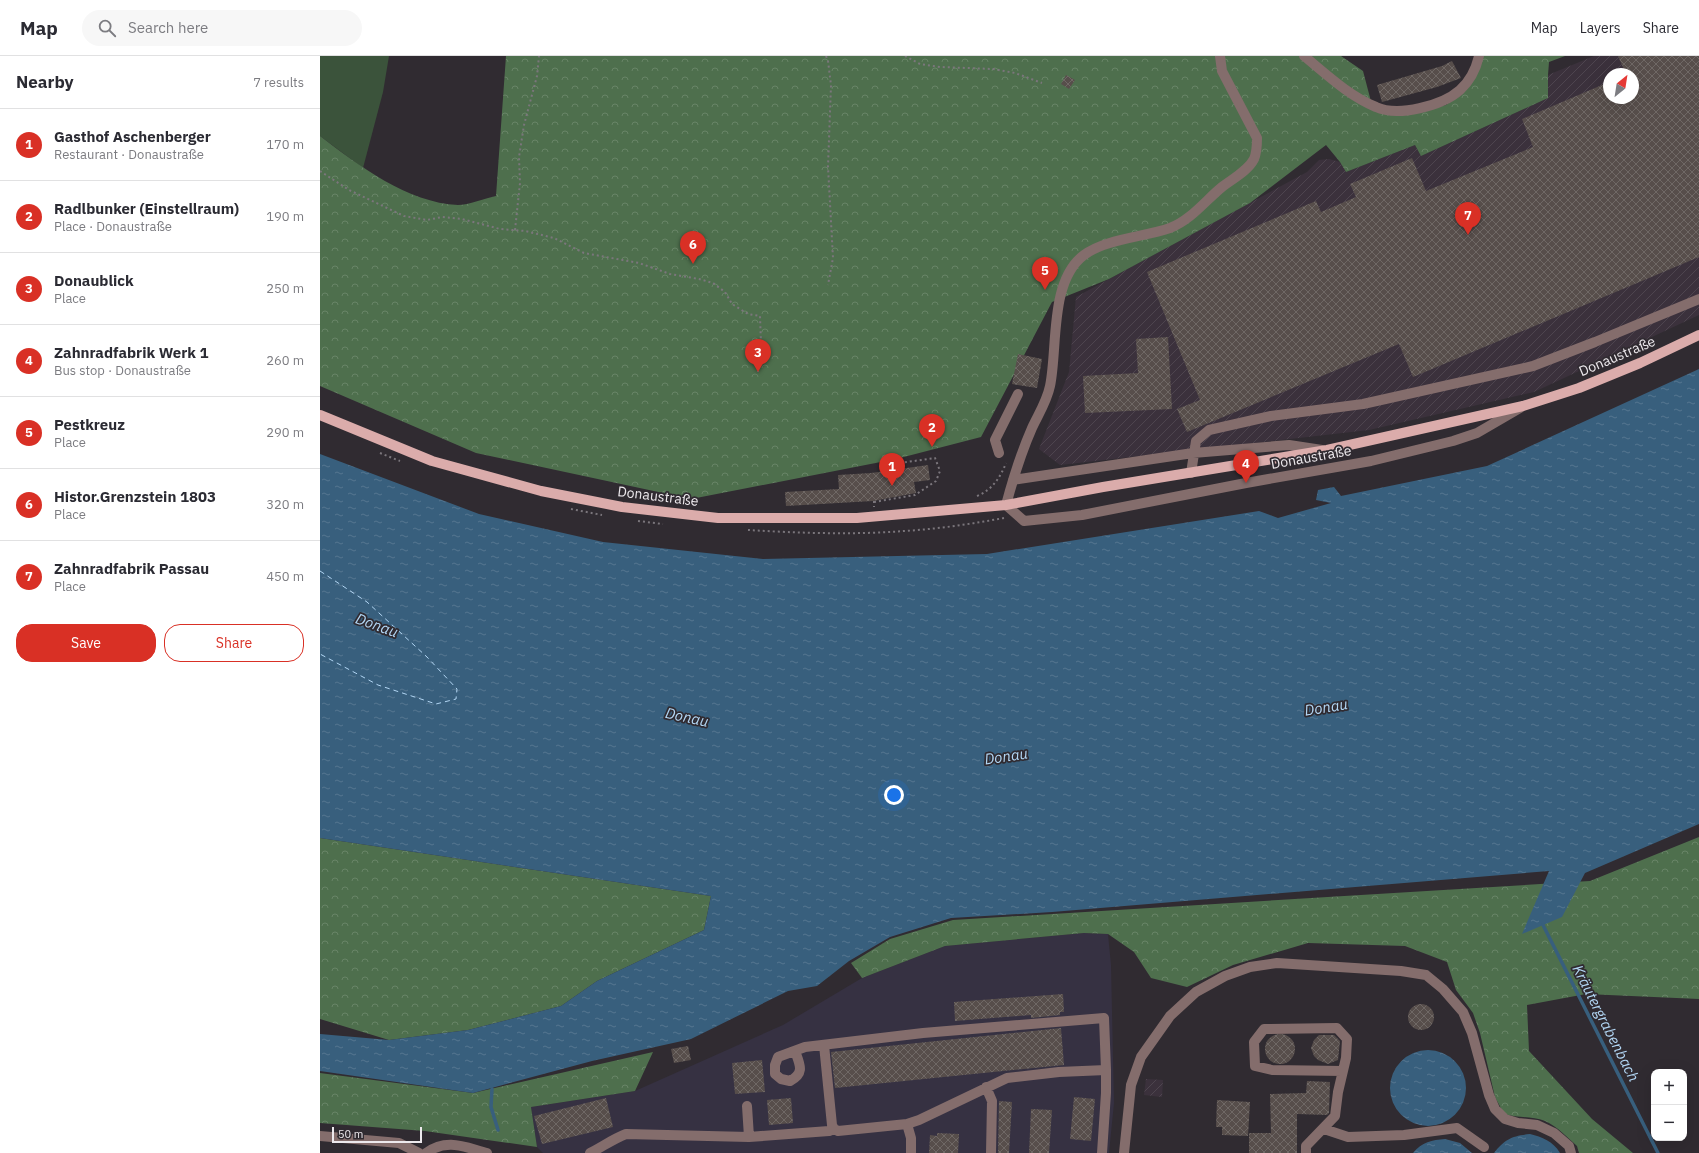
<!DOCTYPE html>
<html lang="en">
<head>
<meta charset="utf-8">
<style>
	body { margin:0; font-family:"IBM Plex Sans",sans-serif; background:#f7f7f7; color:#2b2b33 }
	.controls { position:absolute; right:12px; bottom:12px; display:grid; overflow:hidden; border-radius:8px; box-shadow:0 4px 16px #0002 }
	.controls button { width:36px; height:36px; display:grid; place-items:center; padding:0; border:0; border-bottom:1px solid #e1e1e2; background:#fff; color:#2b2b33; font:20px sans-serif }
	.compass { position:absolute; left:1283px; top:12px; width:36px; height:36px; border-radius:50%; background:#fff; box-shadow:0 4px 16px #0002; rotate:30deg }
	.scale { position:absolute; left:12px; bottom:10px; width:90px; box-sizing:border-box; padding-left:4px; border:2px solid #ede9ed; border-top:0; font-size:11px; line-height:14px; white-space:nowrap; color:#ede9ed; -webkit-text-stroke:3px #302b31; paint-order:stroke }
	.you { position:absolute; left:574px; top:739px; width:14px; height:14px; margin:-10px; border:3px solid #fff; border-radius:50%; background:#1a73e8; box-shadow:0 0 0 6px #1a73e833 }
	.badge { display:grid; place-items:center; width:26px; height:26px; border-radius:50%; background:#d93025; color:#fff; font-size:13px; font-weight:700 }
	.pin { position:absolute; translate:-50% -33px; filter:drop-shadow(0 1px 2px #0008) }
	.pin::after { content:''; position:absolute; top:21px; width:14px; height:12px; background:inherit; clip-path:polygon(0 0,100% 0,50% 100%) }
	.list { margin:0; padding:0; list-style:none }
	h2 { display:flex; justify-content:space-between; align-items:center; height:52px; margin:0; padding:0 16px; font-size:17px }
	h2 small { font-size:13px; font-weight:400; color:#7c7c81 }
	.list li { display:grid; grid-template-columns:26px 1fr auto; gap:12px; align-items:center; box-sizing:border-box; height:72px; padding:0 16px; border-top:1px solid #e1e1e2 }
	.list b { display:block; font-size:15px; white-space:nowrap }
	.list p { margin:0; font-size:13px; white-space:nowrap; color:#7c7c81 }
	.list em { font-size:13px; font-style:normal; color:#7c7c81 }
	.actions { display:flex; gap:8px; padding:12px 16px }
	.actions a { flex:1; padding:9px 0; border:1px solid #d93025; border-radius:16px; text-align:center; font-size:14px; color:#d93025 }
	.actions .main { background:#d93025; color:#fff }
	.icon { flex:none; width:22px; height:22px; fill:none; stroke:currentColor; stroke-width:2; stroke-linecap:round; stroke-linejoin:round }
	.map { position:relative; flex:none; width:1379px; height:1097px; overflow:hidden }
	header { display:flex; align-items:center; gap:24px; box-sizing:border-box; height:56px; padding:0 20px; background:#fff; border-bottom:1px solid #e1e1e2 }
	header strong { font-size:19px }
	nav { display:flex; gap:22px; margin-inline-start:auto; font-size:14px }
	.search { width:280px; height:36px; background:#f7f7f7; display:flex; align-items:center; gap:10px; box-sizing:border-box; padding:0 14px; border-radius:22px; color:#7c7c81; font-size:15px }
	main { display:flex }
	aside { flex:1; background:#fff }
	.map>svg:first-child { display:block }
	.commercial { fill:#363142 }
	.industrial { fill:url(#industrial-furrows); fill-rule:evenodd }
	.grass { fill:#3b533b }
	.forest { fill:url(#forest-crowns) }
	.water { fill:url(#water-ripples) }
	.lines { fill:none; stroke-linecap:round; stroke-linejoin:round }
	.stream { stroke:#385f7d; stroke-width:3.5 }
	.ferry { stroke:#b2d6f4; stroke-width:1; stroke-dasharray:5 4; stroke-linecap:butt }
	.building { fill:url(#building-cross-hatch) }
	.path { stroke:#7b767c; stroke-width:2; stroke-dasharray:2 3; stroke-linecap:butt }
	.minor { stroke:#846d6c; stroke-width:10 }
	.major { stroke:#dbacab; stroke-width:10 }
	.labels { text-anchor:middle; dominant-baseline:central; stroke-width:3.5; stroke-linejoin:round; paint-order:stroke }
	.street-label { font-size:14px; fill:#ede9ed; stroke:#302b31 }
	.water-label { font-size:15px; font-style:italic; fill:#b2d6f4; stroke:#302b31 }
</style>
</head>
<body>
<header>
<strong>Map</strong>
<div class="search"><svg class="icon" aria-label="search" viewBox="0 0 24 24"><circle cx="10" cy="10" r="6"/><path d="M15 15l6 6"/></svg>Search here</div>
<nav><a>Map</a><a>Layers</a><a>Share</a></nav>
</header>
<main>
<aside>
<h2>Nearby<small>7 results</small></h2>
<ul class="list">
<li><span class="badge">1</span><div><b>Gasthof Aschenberger</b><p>Restaurant · Donaustraße</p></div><em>170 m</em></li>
<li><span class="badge">2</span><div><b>Radlbunker (Einstellraum)</b><p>Place · Donaustraße</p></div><em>190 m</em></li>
<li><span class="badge">3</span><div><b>Donaublick</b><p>Place</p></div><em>250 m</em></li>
<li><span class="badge">4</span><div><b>Zahnradfabrik Werk 1</b><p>Bus stop · Donaustraße</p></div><em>260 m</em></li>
<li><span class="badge">5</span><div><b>Pestkreuz</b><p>Place</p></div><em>290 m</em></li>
<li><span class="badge">6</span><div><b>Histor.Grenzstein 1803</b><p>Place</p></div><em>320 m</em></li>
<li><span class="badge">7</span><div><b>Zahnradfabrik Passau</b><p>Place</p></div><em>450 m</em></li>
</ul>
<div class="actions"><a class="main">Save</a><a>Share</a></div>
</aside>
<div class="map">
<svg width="1379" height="1097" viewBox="0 0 1379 1097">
	<defs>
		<pattern id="industrial-furrows" width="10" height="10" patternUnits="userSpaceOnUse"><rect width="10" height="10" fill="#3b313c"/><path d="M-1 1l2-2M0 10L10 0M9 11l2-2" fill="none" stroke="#4e454f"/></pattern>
		<pattern id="forest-crowns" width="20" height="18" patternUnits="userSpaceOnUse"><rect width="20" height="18" fill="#4e6f4d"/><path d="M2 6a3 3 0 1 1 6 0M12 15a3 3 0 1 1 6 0" fill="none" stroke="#688467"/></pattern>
		<pattern id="water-ripples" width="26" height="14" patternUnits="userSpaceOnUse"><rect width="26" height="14" fill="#385f7d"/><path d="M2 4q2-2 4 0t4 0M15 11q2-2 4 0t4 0" fill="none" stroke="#557690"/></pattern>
		<pattern id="building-cross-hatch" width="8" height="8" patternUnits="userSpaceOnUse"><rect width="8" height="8" fill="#574e4b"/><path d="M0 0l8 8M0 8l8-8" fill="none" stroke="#6f6865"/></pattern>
	</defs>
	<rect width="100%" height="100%" fill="#302b31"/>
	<path class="commercial" d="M764,877L788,878L791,909L794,1047L789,1097H223L217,1091L211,1051L315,1035L463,969L542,922L625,890Z"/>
	<path class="industrial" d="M1274,0H1379V259L1214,336L1049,374L740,409L719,393L749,316L756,241L987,116L999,104L1009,103L1020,106L1026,116L1095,89L1101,100L1228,42V19ZM1289,18H1313V42H1289Z
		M826,1023L843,1024L842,1041L824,1039Z"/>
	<path class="grass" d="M0,0H69L63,36L43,112L0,80Z"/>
	<path class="forest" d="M186,0H1021L1043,15L1053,53L1090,57L1126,49L1144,36L1162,0H1245L1229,6L1228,19V42L1101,100L1095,89L1026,116L1020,106L1006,89L930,147L789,223L732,246L661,381L576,403L371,443L156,397L0,330V80C38,109 88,147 138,149C148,149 166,142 176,140Z
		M1379,781V943L1266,938L1207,949L1209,995L1272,1063L1313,1097H1259L1257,1090C1248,1082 1237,1070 1225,1065C1212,1060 1198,1062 1184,1058L1175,1041L1160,977L1153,957L1136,934L1127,906L1085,890L988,887L913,909L867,931L831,922L814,896L788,878L764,877L625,890L542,922L531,907L570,883L633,864L1270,825Z
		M0,782L391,840L384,874L277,925L241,950L148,974L69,984L0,963Z
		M333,996L315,1035L211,1051L217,1091L105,1075L0,1067V1017L153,1037Z"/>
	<path class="water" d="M1379,313V768L1265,817L1242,861L1202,878L1229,815L732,856L631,862L570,881L529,905L497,930L468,935L371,983L272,1005L153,1037L0,1015V978L69,984L148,974L241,950L277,925L384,874L391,840L0,782V398L159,458L283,486L443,503L667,498L939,455L958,462L1011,447L996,444L998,434L1014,431L1021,440L1167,410Z
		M1070 1032a38 38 0 1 1 76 0a38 38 0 1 1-76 0Z
		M1210,1078C1222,1081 1233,1085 1240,1097H1174C1185,1083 1192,1080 1210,1078Z
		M1125,1083L1140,1087L1152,1097H1093C1102,1086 1112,1084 1125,1083Z"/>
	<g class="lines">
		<path class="stream" d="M1223,869L1338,1097
			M172,1033L171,1051L178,1074"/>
		<path class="ferry" d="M0,515L47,546L107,601L137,633L136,643L116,648L58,629L0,598"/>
	</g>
	<path class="building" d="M1298,0H1379V201L1093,321L1079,288L867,376L857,353L880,344L827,216L996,145L1001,156L1036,141L1030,128L1092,102L1106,135L1213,91L1202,63L1289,26V42H1313V18H1306Z
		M1132,5L1141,22L1117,31L1062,46L1057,29L1122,10Z
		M746,19L755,24L749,33L741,28Z
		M848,281L852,353L765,357L763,320L818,317L816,283Z
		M698,298L722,303L717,332L692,328Z
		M608,409L610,424L594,426L596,437L553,445L466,450L465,436L519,433L518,419L551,417Z
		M743,938L744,956H740V959L711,962V959L635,965L634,946Z
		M1088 961a13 13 0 1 1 26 0a13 13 0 1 1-26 0Z
		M741,972L744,1009L515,1032L511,996Z
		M945 993a15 15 0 1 1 30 0a15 15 0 1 1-30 0Z
		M999,979H1014L1020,985L1018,1004L1008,1008L998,1004L994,1000L991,992L994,984Z
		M368,990L371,1004L354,1007L351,993Z
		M442,1004L445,1036L415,1038L412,1007Z
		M987,1025L1010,1026L1009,1057L1007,1059L977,1058V1097H929V1077H951L950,1038L986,1037Z
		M754,1041L775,1043L771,1085L750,1083Z
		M286,1042L293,1071L222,1088L214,1060Z
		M471,1042L473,1067L449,1069L447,1044Z
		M897,1044L930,1046L928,1080L902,1079V1071H896Z
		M679,1045L692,1046L689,1097H678Z
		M711,1053L732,1054L729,1097H709Z
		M617,1077L639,1078L638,1097H609L610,1079L617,1080Z"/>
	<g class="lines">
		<path class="path" d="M506,0L508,5L511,29L508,111L513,202L508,229
			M585,0L600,8L620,11L673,13L695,17L722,27
			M0,115L29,134L84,160L107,164L122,161L142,163L180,173L205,175L234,182L264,197L319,207L350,218L379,223L393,227L405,236L412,248L428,258L440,260L441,287L438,316
			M195,174L200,127L199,101L204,69L217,20L219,0
			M60,397L80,405
			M657,440C672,434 680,422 686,407
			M554,445V451
			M554,446L595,439L616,425L620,415L615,402L559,410
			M251,453L282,459
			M318,465L343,468
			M428,474C477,477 534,479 584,475C618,473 651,468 684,462"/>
		<path class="minor" d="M900,0L902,15L937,82C937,89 937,96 934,103C928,115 912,123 902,131C886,144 871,164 850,172C824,181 785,183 764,199C729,225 738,292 730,330C727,345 718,359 712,372C701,397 693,423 686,449L704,465L762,459L926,427L1051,405L1133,385L1157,377L1200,352
			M984,0C1006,18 1029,40 1056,51C1078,61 1122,50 1140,34C1150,25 1156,13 1159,0
			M679,397L675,384L698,338
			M871,417L876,385L889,374L951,360L1043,348L1213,310L1275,286L1379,243
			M693,424L873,397L969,389L1002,394
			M504,989L512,1069L514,1073L518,1075L587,1068L599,1064L687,1022L739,1016L786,1014V1037L782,1097
			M475,995C480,1009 485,1017 470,1025L461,1023L455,1018V1009L458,1001L485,991L603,977L784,962L786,1014
			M666,1031L672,1045L671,1097
			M427,1050L429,1081
			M587,1068L591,1082V1097
			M1004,1073L1028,1081L1084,1079L1137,1072L1164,1091
			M0,1080L79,1087L99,1097
			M106,1097C127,1082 144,1091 167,1097
			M270,1097C282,1091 293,1083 306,1078L429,1081L509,1075L514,1073
			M804,1097L811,1029L821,1001L850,960L876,936L905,920L930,911L957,907L1081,915L1106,919L1123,933L1143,956L1152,977L1169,1039L1175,1053L1185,1063L1198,1067L1217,1069L1234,1077L1249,1090L1251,1097
			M986,1097V1090L1015,1060L1018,1036L1026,1002L1027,983L1017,972L944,973L934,986L935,1010L952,1014L1023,1015"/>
		<path class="major" d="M0,359L112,405L221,435L302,451L398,462H537L686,449L783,431L1007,394L1203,350L1259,332L1320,307L1379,279"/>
	</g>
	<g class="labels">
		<g class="street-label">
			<text transform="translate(1297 300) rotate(-23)">Donaustraße</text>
			<text transform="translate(991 401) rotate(-10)">Donaustraße</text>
			<text transform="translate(338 440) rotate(7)">Donaustraße</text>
		</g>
		<g class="water-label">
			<text transform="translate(57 569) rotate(20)">Donau</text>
			<text transform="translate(1006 651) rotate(-9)">Donau</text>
			<text transform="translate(367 661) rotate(12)">Donau</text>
			<text transform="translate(686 700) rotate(-8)">Donau</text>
			<text transform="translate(1286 967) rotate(63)">Kräutergrabenbach</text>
		</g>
	</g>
</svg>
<div class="controls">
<button>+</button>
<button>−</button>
</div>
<svg class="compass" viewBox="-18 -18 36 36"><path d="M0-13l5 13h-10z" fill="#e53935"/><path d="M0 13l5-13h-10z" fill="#7c7c81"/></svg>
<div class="scale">50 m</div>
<div class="you"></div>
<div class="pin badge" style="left:572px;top:430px">1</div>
<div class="pin badge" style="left:612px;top:391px">2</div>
<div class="pin badge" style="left:438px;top:316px">3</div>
<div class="pin badge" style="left:926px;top:427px">4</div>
<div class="pin badge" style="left:725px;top:234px">5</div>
<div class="pin badge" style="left:373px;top:208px">6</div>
<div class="pin badge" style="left:1148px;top:179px">7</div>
</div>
</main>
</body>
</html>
